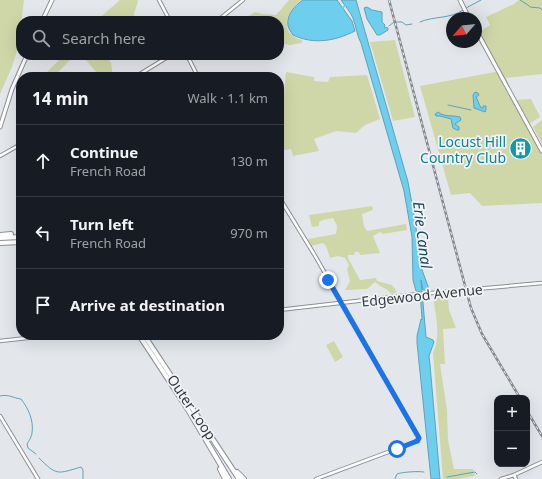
<!DOCTYPE html>
<html lang="en">
<head>
<meta charset="utf-8">
<style>
	body { margin:0; font-family:"Noto Sans",sans-serif; background:#242831; color:#f1f3f6 }
	.controls { position:absolute; right:12px; bottom:12px; display:grid; overflow:hidden; border-radius:8px; box-shadow:0 4px 16px #0002 }
	.controls button { width:36px; height:36px; display:grid; place-items:center; padding:0; border:0; border-bottom:1px solid #363941; background:#171b24; color:#f1f3f6; font:20px sans-serif }
	.compass { position:absolute; left:446px; top:12px; width:36px; height:36px; border-radius:50%; background:#171b24; box-shadow:0 4px 16px #0002; rotate:242deg }
	.stop { position:absolute; width:12px; height:12px; margin:-9px; border:3px solid #1a73e8; border-radius:50%; background:#fff }
	.stop.end { background:#1a73e8; border-color:#fff; box-shadow:0 1px 4px #0008 }
	.list { margin:0; padding:0; list-style:none }
	h2 { display:flex; justify-content:space-between; align-items:center; height:52px; margin:0; padding:0 16px; font-size:17px }
	h2 small { font-size:13px; font-weight:400; color:#9ea1a6 }
	.list li { display:grid; grid-template-columns:26px 1fr auto; gap:12px; align-items:center; box-sizing:border-box; height:72px; padding:0 16px; border-top:1px solid #363941 }
	.list b { display:block; font-size:15px; white-space:nowrap }
	.list p { margin:0; font-size:13px; white-space:nowrap; color:#9ea1a6 }
	.list em { font-size:13px; font-style:normal; color:#9ea1a6 }
	.icon { flex:none; width:22px; height:22px; fill:none; stroke:currentColor; stroke-width:2; stroke-linecap:round; stroke-linejoin:round }
	.map { position:relative; flex:none; width:542px; height:479px; overflow:hidden }
	.search { position:absolute; background:#171b24; box-shadow:0 4px 16px #0002; left:16px; top:16px; width:268px; height:44px; display:flex; align-items:center; gap:10px; box-sizing:border-box; padding:0 14px; border-radius:16px; color:#9ea1a6; font-size:15px }
	.panel { position:absolute; background:#171b24; box-shadow:0 4px 16px #0002; left:16px; top:72px; width:268px; height:268px; border-radius:16px }
	.map>svg:first-child { display:block }
	.green { fill:#cfd7a8 }
	.water { fill:#6dcfed; stroke:#5da2b8 }
	.lines { fill:none; stroke-linecap:round; stroke-linejoin:round }
	.stream { stroke:#5da2b8; stroke-width:1 }
	.canal { stroke:#6dcfed; stroke-width:2 }
	.secondary-casing { stroke:#8d9095; stroke-width:4.5 }
	.primary-casing { stroke:#8d9095; stroke-width:5 }
	.highway-casing { stroke:#8d9095; stroke-width:6 }
	.secondary { stroke:#fff; stroke-width:2.5 }
	.primary { stroke:#fff; stroke-width:3 }
	.highway { stroke:#fff; stroke-width:4 }
	.rail-casing { stroke:#85878a; stroke-width:2.5 }
	.rail { stroke:#f0f4f9; stroke-width:1; stroke-dasharray:3; stroke-linecap:butt }
	.route { stroke:#1a73e8; stroke-width:5 }
	.labels { text-anchor:middle; dominant-baseline:central; stroke-width:3.5; stroke-linejoin:round; paint-order:stroke }
	.culture-label { font-size:14px; fill:#0d838f; stroke:#f0f4f9; text-anchor:end }
	.street-label { font-size:14px; fill:#38393b; stroke:#f0f4f9 }
	.water-label { font-size:15px; font-style:italic; fill:#1d4956; stroke:#f0f4f9 }
</style>
</head>
<body>
<div class="map">
<svg width="542" height="479" viewBox="0 0 542 479">
	<rect width="100%" height="100%" fill="#e3e7ec"/>
	<path class="green" d="M0,0H24L18,47L12,67L0,94Z
		M120,0H138C137,8 133,12 134,20L96,21Z
		M289,0H301C291,7 279,26 293,36C295,38 299,39 302,40V43L290,45L279,43V21H244L247,17L255,12L263,14L276,15Z
		M519,0H542V74L506,78L515,100L531,99L540,117L527,125L542,154V203L482,206L470,193L451,195L420,86L500,71L479,32L490,25L486,17L514,4Z
		M395,40L415,117L393,121L370,42Z
		M64,55H77L69,61L58,72L59,77H42Z
		M82,55H106L111,63L113,76L110,77H100Z
		M286,72L314,77V81L328,82L330,77L367,75L380,119L365,125L356,133L336,131L314,139L319,151L293,156L291,149L279,151V123H280L279,103H281L283,106Z
		M542,120V144L533,127Z
		M372,206L373,210L362,214L364,226L367,231L406,224L407,230L383,234L380,232L373,236L380,253L360,255L359,252H355L354,255H348V258L360,280L376,278L377,281L392,285L397,292L393,294C389,293 388,290 386,289C382,287 378,285 375,282L367,289L345,290L350,281L347,269L349,265L345,258L338,256L330,258L326,246L323,243L311,246L308,239L336,234L337,226L333,218L323,220L319,222V226L312,227L309,215Z
		M433,297H448L449,310L456,328L443,329L445,364H440L447,410L448,440L454,469H473L475,476L458,479H443L433,353C441,335 436,317 433,297Z
		M334,341L343,357L335,362L326,345Z"/>
	<path class="water" d="M303,0H337L352,21L355,31C335,41 314,45 293,35C291,32 288,28 288,26C286,15 295,5 303,0Z
		M341,0H356L408,182L415,220L421,267L430,292H427L426,290H423L421,280L426,337L433,340L434,342L429,356L430,365L440,479H431L417,343V336L421,319L422,320V318L420,292L416,291L413,280L412,237L404,191L361,43C357,36 356,26 353,18C350,11 345,6 341,0Z
		M367,7L372,10L382,12V22L385,25L384,27L388,28V30L380,35H377L367,19L364,8Z
		M475,92L478,93L479,95L476,97L481,108H483V106H486V110L485,112L474,108L473,95Z
		M438,112C444,117 452,115 460,117L461,120L455,124L459,127V130H457L453,128L451,119L440,116H436L435,114Z"/>
	<g class="lines">
		<path class="stream" d="M520,0L528,5L530,7L540,8L542,10
			M466,8L481,0
			M396,22H402L406,25L412,24
			M420,22C433,16 451,19 463,10
			M389,26L394,22
			M448,105L471,110
			M0,396C9,394 13,398 21,399C28,408 34,420 32,433C32,436 29,441 27,444L28,448L36,454
			M39,458C57,476 57,474 81,467L83,470V479
			M447,477L475,472L477,474
			M395,479L397,474C402,472 418,471 424,472"/>
		<path class="canal" d="M342,8L345,6"/>
		<defs>
			<path id="secondary" d="M159,0L170,21
				M217,21L243,0
				M187,55L198,77
				M135,77L171,55
				M0,156L21,144
				M279,197L314,254L419,438L418,441L415,442L316,479
				M279,310L409,295L542,283
				M0,341L54,335
				M0,416L38,479
				M514,475L516,479
				M501,479L514,475L542,462"/>
			<path id="primary" d="M460,0L469,18
				M42,21L52,0
				M476,30L542,151
				M0,127L12,89L27,55"/>
			<path id="highway" d="M0,235L11,234
				M0,238L21,237
				M0,243L21,242
				M139,335L187,408L229,479
				M144,335L239,479
				M220,469L225,479
				M237,472L244,479"/>
		</defs>
		<use href="#secondary" class="secondary-casing"/>
		<use href="#primary" class="primary-casing"/>
		<use href="#highway" class="highway-casing"/>
		<use href="#secondary" class="secondary"/>
		<use href="#primary" class="primary"/>
		<use href="#highway" class="highway"/>
		<defs>
			<path id="rail" d="M389,0L471,308L482,334L520,398
				M527,411L542,436"/>
		</defs>
		<use href="#rail" class="rail-casing"/>
		<use href="#rail" class="rail"/>
	</g>
	<g class="lines">
		<path class="route" d="M328,280L419,438L417,441L397,449"/>
	</g>
	<defs>
		<symbol id="building-disc" viewBox="-11 -11 22 22"><circle r="9.5" fill="#0f9aa8" stroke="#f0f4f9"/><path d="M-4-6H4V6H1V3H-1V6H-4ZM-2.5-4.3h1.7v1.8h-1.7ZM.8-4.3h1.7v1.8H.8ZM-2.5-1h1.7V.8h-1.7ZM.8-1h1.7V.8H.8Z" fill="#fff"/></symbol>
	</defs>
	<g fill-rule="evenodd">
		<use href="#building-disc" x="508" y="136" width="25" height="25"/>
	</g>
	<g class="labels">
		<g class="culture-label">
			<text x="506" y="141">Locust Hill<tspan x="506" dy="16">Country Club</tspan></text>
		</g>
		<g class="street-label">
			<text transform="translate(422 295) rotate(-6)">Edgewood Avenue</text>
			<text transform="translate(192 407) rotate(56)">Outer Loop</text>
		</g>
		<g class="water-label">
			<text transform="translate(423 235) rotate(83)">Erie Canal</text>
		</g>
	</g>
</svg>
<div class="controls">
<button>+</button>
<button>−</button>
</div>
<svg class="compass" viewBox="-18 -18 36 36"><path d="M0-13l5 13h-10z" fill="#e53935"/><path d="M0 13l5-13h-10z" fill="#9ea1a6"/></svg>
<div class="stop" style="left:397px;top:449px"></div>
<div class="stop end" style="left:328px;top:280px"></div>
<div class="search"><svg class="icon" aria-label="search" viewBox="0 0 24 24"><circle cx="10" cy="10" r="6"/><path d="M15 15l6 6"/></svg>Search here</div>
<section class="panel">
<h2>14 min<small>Walk · 1.1 km</small></h2>
<ul class="list">
<li><svg class="icon" aria-label="ahead" viewBox="0 0 24 24"><path d="M12 20V5M6 11l6-6 6 6"/></svg><div><b>Continue</b><p>French Road</p></div><em>130 m</em></li>
<li><svg class="icon" aria-label="left" viewBox="0 0 24 24"><path d="M17 20v-9H6M10 6l-5 5 5 5"/></svg><div><b>Turn left</b><p>French Road</p></div><em>970 m</em></li>
<li><svg class="icon" aria-label="arrive" viewBox="0 0 24 24"><path d="M6 21V4h12l-3 4 3 4H6"/></svg><div><b>Arrive at destination</b></div></li>
</ul>
</section>
</div>
</body>
</html>
